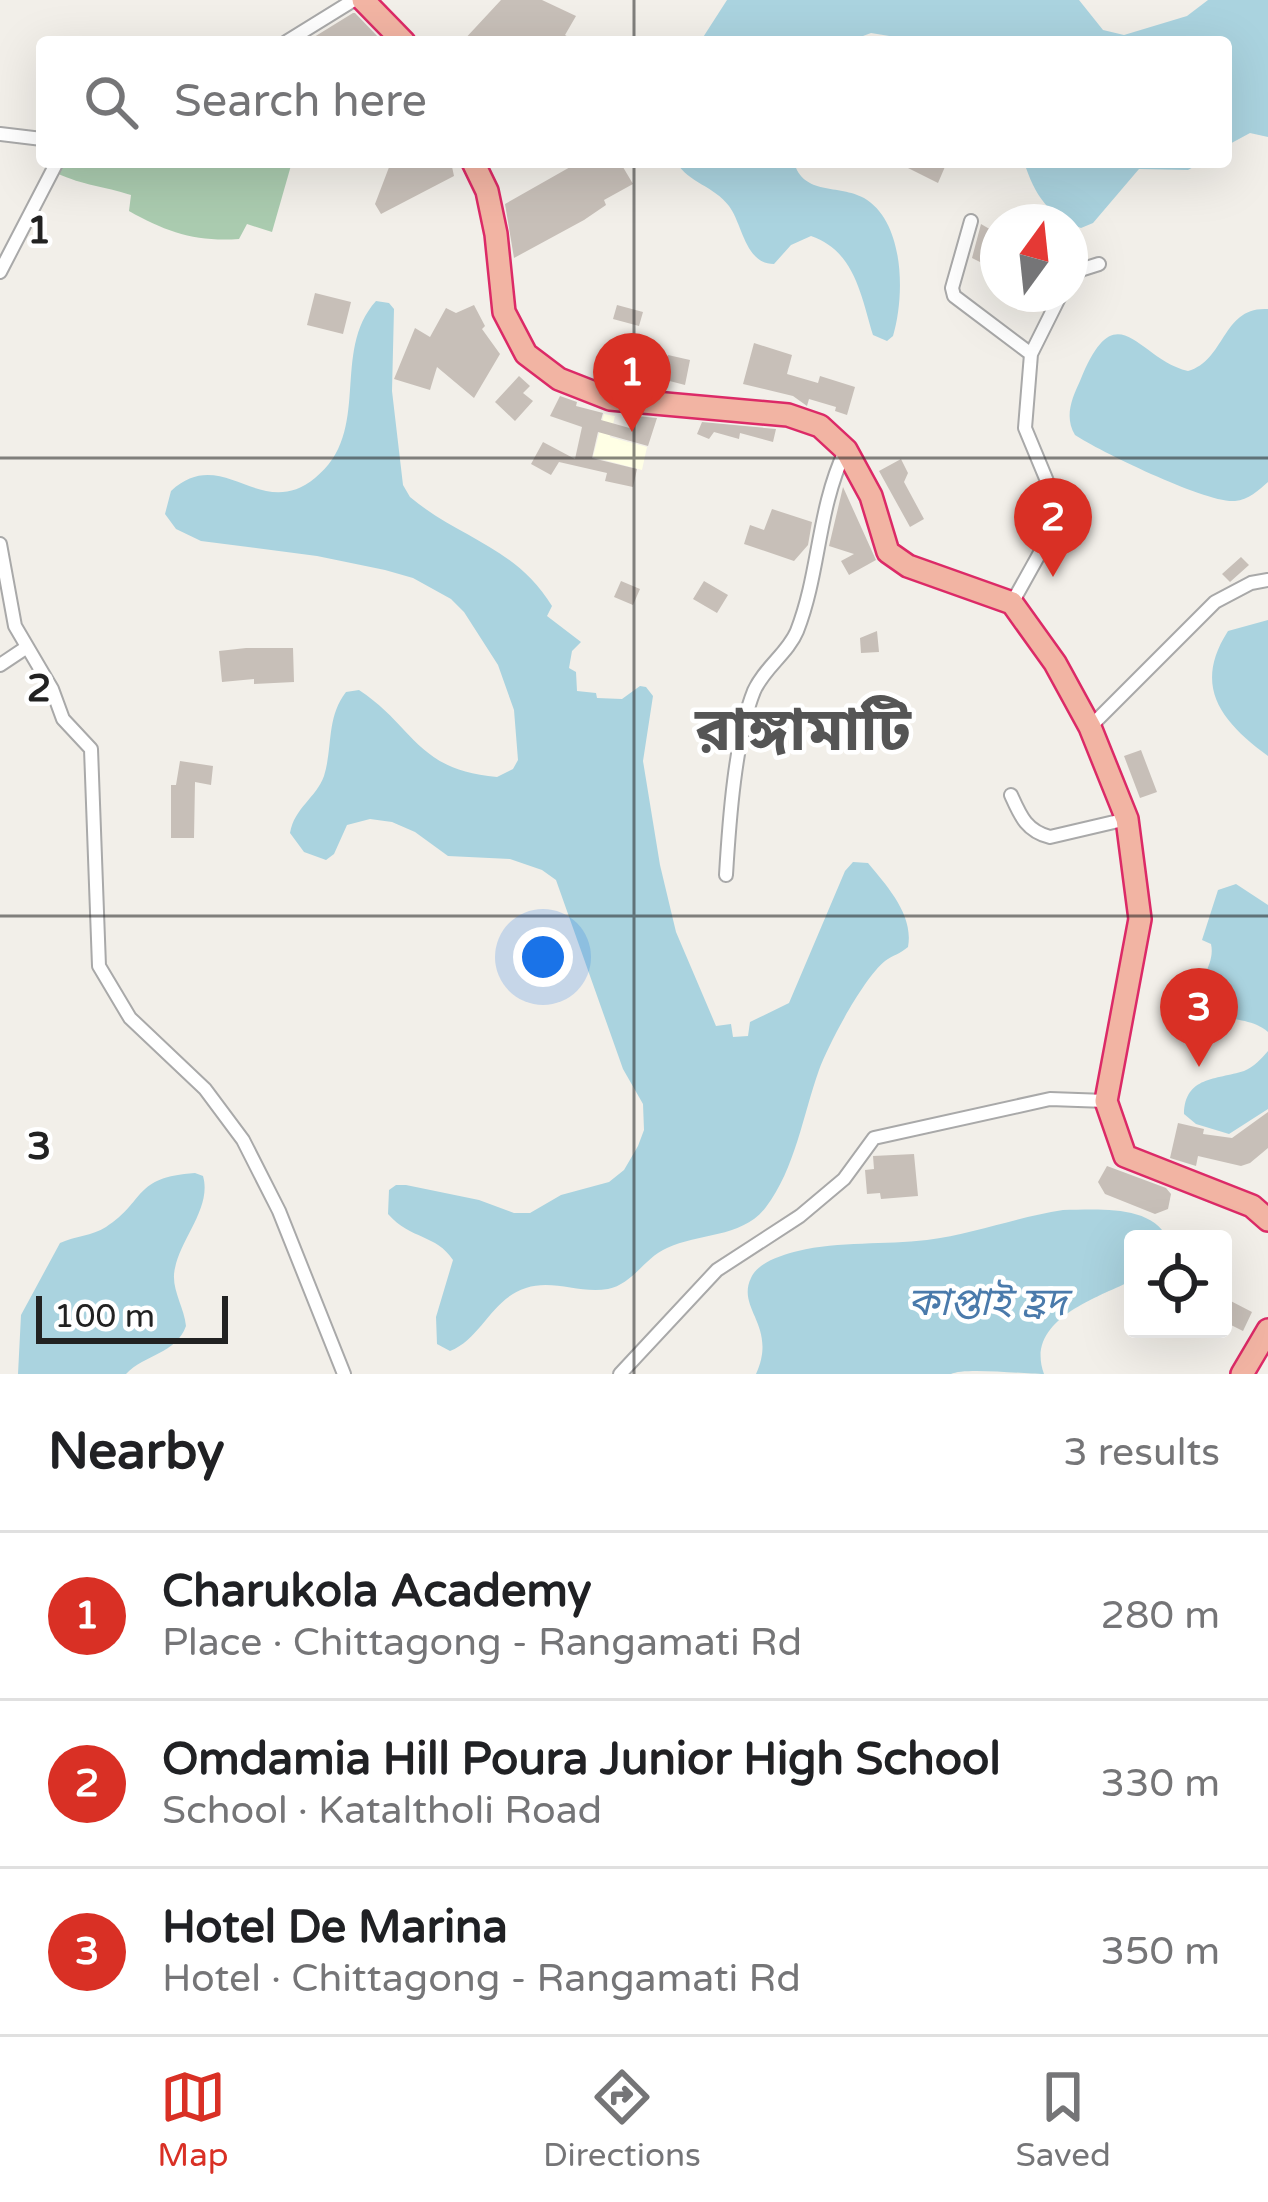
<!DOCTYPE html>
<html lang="en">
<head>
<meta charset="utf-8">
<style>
	body { margin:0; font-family:"Varela Round","Noto Sans Bengali",sans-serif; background:#f6f6f6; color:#202124 }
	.controls { position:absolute; right:36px; bottom:36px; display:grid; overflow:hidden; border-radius:12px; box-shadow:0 12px 48px #0002 }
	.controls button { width:108px; height:108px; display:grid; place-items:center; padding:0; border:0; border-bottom:3px solid #e0e0e0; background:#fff; color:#202124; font:60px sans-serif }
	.compass { position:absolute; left:980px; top:204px; width:108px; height:108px; border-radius:50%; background:#fff; box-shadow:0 12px 48px #0002; rotate:15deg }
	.scale { position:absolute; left:36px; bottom:30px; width:192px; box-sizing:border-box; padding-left:12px; border:6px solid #222; border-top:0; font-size:33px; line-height:42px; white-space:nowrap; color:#222; -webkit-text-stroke:9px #fff; paint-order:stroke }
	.you { position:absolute; left:543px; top:957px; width:42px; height:42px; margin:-30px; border:9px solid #fff; border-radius:50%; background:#1a73e8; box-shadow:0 0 0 18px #1a73e833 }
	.badge { display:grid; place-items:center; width:78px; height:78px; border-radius:50%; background:#d93025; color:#fff; font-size:39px; font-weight:700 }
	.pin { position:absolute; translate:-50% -99px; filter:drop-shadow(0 3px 6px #0008) }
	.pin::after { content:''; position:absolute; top:63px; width:42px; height:36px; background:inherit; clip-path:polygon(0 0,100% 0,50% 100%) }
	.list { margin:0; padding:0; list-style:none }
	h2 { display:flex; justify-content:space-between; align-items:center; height:156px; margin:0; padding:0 48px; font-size:51px }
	h2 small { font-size:39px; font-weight:400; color:#757577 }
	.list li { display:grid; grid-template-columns:78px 1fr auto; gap:36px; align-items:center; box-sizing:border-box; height:168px; padding:0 48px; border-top:3px solid #e0e0e0 }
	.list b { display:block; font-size:45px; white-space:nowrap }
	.list p { margin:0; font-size:39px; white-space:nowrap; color:#757577 }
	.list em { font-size:39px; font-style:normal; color:#757577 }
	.icon { flex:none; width:66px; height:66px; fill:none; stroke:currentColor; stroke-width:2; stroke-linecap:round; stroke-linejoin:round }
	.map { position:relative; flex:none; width:1268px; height:1374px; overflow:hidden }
	.search { position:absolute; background:#fff; box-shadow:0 12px 48px #0002; left:36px; right:36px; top:36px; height:132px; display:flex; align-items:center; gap:30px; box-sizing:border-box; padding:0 42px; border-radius:12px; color:#757577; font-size:45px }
	.sheet { height:660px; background:#fff }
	nav { display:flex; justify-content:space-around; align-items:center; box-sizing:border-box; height:168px; border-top:3px solid #e0e0e0; background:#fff; font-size:33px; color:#757577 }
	nav a { display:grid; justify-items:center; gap:6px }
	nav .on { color:#d93025 }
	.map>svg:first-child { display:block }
	.education { fill:#ffffe5 }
	.cemetery { fill:#aacbaf }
	.water { fill:#aad3df }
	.building { fill:#c7bfb8 }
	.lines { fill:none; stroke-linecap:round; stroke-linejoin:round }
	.minor-casing { stroke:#a9a9a9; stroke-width:16 }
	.trunk-casing { stroke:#dc2a67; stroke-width:26 }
	.minor { stroke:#fff; stroke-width:12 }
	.trunk { stroke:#f2b4a3; stroke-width:21 }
	.grid { fill:none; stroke:#222; stroke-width:3; stroke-opacity:0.55 }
	.labels { text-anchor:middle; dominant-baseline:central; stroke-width:9; stroke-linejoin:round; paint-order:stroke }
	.water-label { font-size:39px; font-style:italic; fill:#4a7aab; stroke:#fff }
	.town-label { font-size:60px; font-weight:bold; fill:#555; stroke:#fff }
	.grid-label { font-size:39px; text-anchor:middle; font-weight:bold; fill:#222; stroke:#fff; stroke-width:9; stroke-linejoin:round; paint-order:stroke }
</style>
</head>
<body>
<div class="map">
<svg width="1268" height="1374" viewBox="0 0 1268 1374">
	<rect width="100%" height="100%" fill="#f2efe9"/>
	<path class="education" d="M604,414L615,416L610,437L647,447L642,470L593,457Z"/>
	<path class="cemetery" d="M62,162H292L272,232L247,224L239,239C196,242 166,232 129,211L131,195C103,186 85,186 56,173Z"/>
	<path class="water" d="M727,0H1079L1103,30L1124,35L1187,16L1208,0H1268V137L1250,133L1226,146V42H926L871,33L847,42H700Z
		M676,162H794C803,196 839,184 864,198C905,222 905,296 893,336L887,341L873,335C861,296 855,251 811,236L791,245L774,264C745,264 743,225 729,206C714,186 689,183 676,162Z
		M1024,162H1202L1188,170L1139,169L1093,223L1081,228C1049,216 1035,196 1024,162Z
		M376,301L389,303L394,309L392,391L403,485L410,497C460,539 515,546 552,606L547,616L581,642L572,651L569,668L576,672L577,691L596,693L597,698L622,699L640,686L646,687L653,696L643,761L660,865L676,932L716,1026L731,1024L733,1037L748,1036L750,1022L789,1003L845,871L853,862L868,863C887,886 914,915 908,947C900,954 893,955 885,961C863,979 829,1043 819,1070C803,1115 795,1169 766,1207C743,1238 699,1233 667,1248C644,1258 633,1284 608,1289C580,1294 553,1279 526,1288C491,1299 482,1338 450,1351L437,1344L436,1317L453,1260C436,1234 411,1240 388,1214L389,1190L396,1185H406L479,1200L514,1213H530L561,1195L609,1182L624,1170L638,1146L644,1130L643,1104L623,1069L556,880L542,870L510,859L448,856L415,832L392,822L370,819L347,825L334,854L326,860L304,852L290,833C294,808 316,798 324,776C333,747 326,718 346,692L359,690C415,727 416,770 497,777L513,769L518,760L514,710L498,665L464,612L451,599L413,578L385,570L317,556L201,541L176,529L165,514L171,491C223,443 260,523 315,478C373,432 330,352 376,301Z
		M1268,309V482C1259,490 1248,500 1235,501C1208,504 1099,451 1075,435C1064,417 1072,398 1080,381C1117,289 1137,359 1188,371C1226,360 1222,306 1268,309Z
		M1268,620V756C1222,722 1192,687 1228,631Z
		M1236,884L1268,905V1032C1248,1014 1217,1024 1198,1004C1194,982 1216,967 1211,944L1202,940L1218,890Z
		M1268,1051V1109L1229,1134L1196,1124L1184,1114C1185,1076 1216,1080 1244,1071C1254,1067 1261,1059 1268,1051Z
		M195,1173L203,1176C212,1207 181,1238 175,1268C170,1288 184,1306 186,1326C176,1354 145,1354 126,1374H18L21,1315L60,1243C75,1236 92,1236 106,1227C146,1201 133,1177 195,1173Z
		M1063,1210C1097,1210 1151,1204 1168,1239H1133V1280C1097,1298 1024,1320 1044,1374C1024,1374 964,1367 951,1374H756C778,1326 736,1309 751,1278C758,1262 782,1255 798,1251C839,1241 885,1245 927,1240C974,1234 1017,1217 1063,1210Z"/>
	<path class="building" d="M501,0H542L576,16L565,35L577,42H462Z
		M355,13L383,42H306L353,13Z
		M391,162H451L454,176L381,214L375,204Z
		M579,162H620L633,184L604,200L606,205L584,220L514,258L505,204Z
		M896,162H947L938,183Z
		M981,224L998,234V256L986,265L972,258Z
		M315,293L351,302L343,334L307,325Z
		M474,305L485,326L482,329L500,354L474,398L437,367L430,390L394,379L415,328L430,337L446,308L456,313Z
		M617,305L643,312L639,326L613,319Z
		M754,343L792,355L787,374L818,383L820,376L855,387L847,415L835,411L836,407L809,399L807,406L793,396L743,384Z
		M668,355L690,360L685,385L662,379Z
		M519,376L530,386L523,393L533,401L515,421L495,402Z
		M560,396L577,402L576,406L603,413L601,420L633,429L636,416L657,418L648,446L598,432L592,458L637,469L633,487L605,481L607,473L559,462L551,475L531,464L543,442L575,459L582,427L550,416Z
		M702,422L776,429L773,442L740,433L739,439L714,432L709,439L697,434Z
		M901,459L908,473L904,482L924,519L910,527L879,471Z
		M843,487L876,560L849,575L841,561L854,554L829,546Z
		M772,509L812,522L808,545L794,561L744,544L750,525L764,530Z
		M1241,557L1249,565L1230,582L1222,574Z
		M621,581L640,589L633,605L614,597Z
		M704,581L728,595L717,613L693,599Z
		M877,631L879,652L861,653L860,638Z
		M246,648H293L294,682L254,684V679L222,682L219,651Z
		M1141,750L1157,792L1140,798L1124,756Z
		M180,761L213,766L211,785L195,782L194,838H171V785H176Z
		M1268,1112V1148L1250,1163L1241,1166L1198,1156L1196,1166L1170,1158L1178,1123L1204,1129L1203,1134L1232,1138Z
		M914,1154L918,1196L881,1199L880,1193L867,1194L865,1170L874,1169L873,1156Z
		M1107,1166L1166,1188L1171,1194L1168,1209L1155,1214L1105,1194L1098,1182Z
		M1223,1297L1252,1312L1243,1331L1223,1321Z"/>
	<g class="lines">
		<defs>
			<path id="minor" d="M286,42L354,0
				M0,134L42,139
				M971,221L952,288L954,296L1031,354
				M0,272L57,162
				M1070,283L1080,270L1099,264
				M0,544L15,626L52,689L63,719L91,749L99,966L130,1018L205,1089L243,1140L279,1211L344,1374
				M1012,603L1046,542L1054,515L1052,493L1025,428L1031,354L1061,294
				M0,665L27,647
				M1090,727L1215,602L1251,583L1268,580
				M1011,795C1020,815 1026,831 1050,837L1127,819
				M726,875C729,824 735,738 754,691C764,668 788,653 797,631C820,572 817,511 845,451
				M620,1374L717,1270L800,1216L844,1179L874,1138L1050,1099L1106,1101"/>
			<path id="trunk" d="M363,0L404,42
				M473,162L487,191L496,234L504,312L526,354L559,379L610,399L788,415L820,426L846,450L871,496L888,552L908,566L1012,603L1055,663L1090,727L1127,819L1140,919L1106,1101L1125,1156L1252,1206L1268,1220
				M1242,1374L1268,1330"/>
		</defs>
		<use href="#minor" class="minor-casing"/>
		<use href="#trunk" class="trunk-casing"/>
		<use href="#minor" class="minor"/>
		<use href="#trunk" class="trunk"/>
	</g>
	<path class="grid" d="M634,0V42M634,162V1374M0,458H1268M0,916H1268"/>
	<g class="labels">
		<g class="water-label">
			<text x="987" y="1302">কাপ্তাই হ্রদ</text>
		</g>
		<g class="town-label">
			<text x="803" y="731">রাঙ্গামাটি</text>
		</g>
	</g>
	<g class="grid-label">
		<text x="39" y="243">1</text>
		<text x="39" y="701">2</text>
		<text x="39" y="1159">3</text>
	</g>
</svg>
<div class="controls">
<button><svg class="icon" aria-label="locate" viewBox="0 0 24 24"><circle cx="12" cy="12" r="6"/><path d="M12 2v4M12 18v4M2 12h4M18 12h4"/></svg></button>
</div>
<svg class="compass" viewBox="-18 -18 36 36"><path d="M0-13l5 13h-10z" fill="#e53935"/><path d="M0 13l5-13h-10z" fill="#757577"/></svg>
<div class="scale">100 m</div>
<div class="you"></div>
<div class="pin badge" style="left:632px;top:432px">1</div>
<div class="pin badge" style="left:1053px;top:577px">2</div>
<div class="pin badge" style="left:1199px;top:1067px">3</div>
<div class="search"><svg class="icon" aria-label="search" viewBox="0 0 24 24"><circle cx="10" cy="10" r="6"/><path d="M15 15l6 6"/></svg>Search here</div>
</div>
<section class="sheet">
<h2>Nearby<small>3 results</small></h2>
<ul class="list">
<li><span class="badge">1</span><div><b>Charukola Academy</b><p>Place · Chittagong - Rangamati Rd</p></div><em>280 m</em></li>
<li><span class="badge">2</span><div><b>Omdamia Hill Poura Junior High School</b><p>School · Kataltholi Road</p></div><em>330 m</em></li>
<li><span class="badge">3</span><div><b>Hotel De Marina</b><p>Hotel · Chittagong - Rangamati Rd</p></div><em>350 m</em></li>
</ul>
</section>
<nav>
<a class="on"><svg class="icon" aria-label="map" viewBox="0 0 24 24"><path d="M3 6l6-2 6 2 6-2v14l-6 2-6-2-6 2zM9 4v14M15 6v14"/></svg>Map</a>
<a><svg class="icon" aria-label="directions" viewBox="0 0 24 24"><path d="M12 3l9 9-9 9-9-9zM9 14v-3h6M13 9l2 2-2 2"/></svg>Directions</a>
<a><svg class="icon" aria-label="saved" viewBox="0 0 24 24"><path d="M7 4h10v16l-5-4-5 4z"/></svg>Saved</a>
</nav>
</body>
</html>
